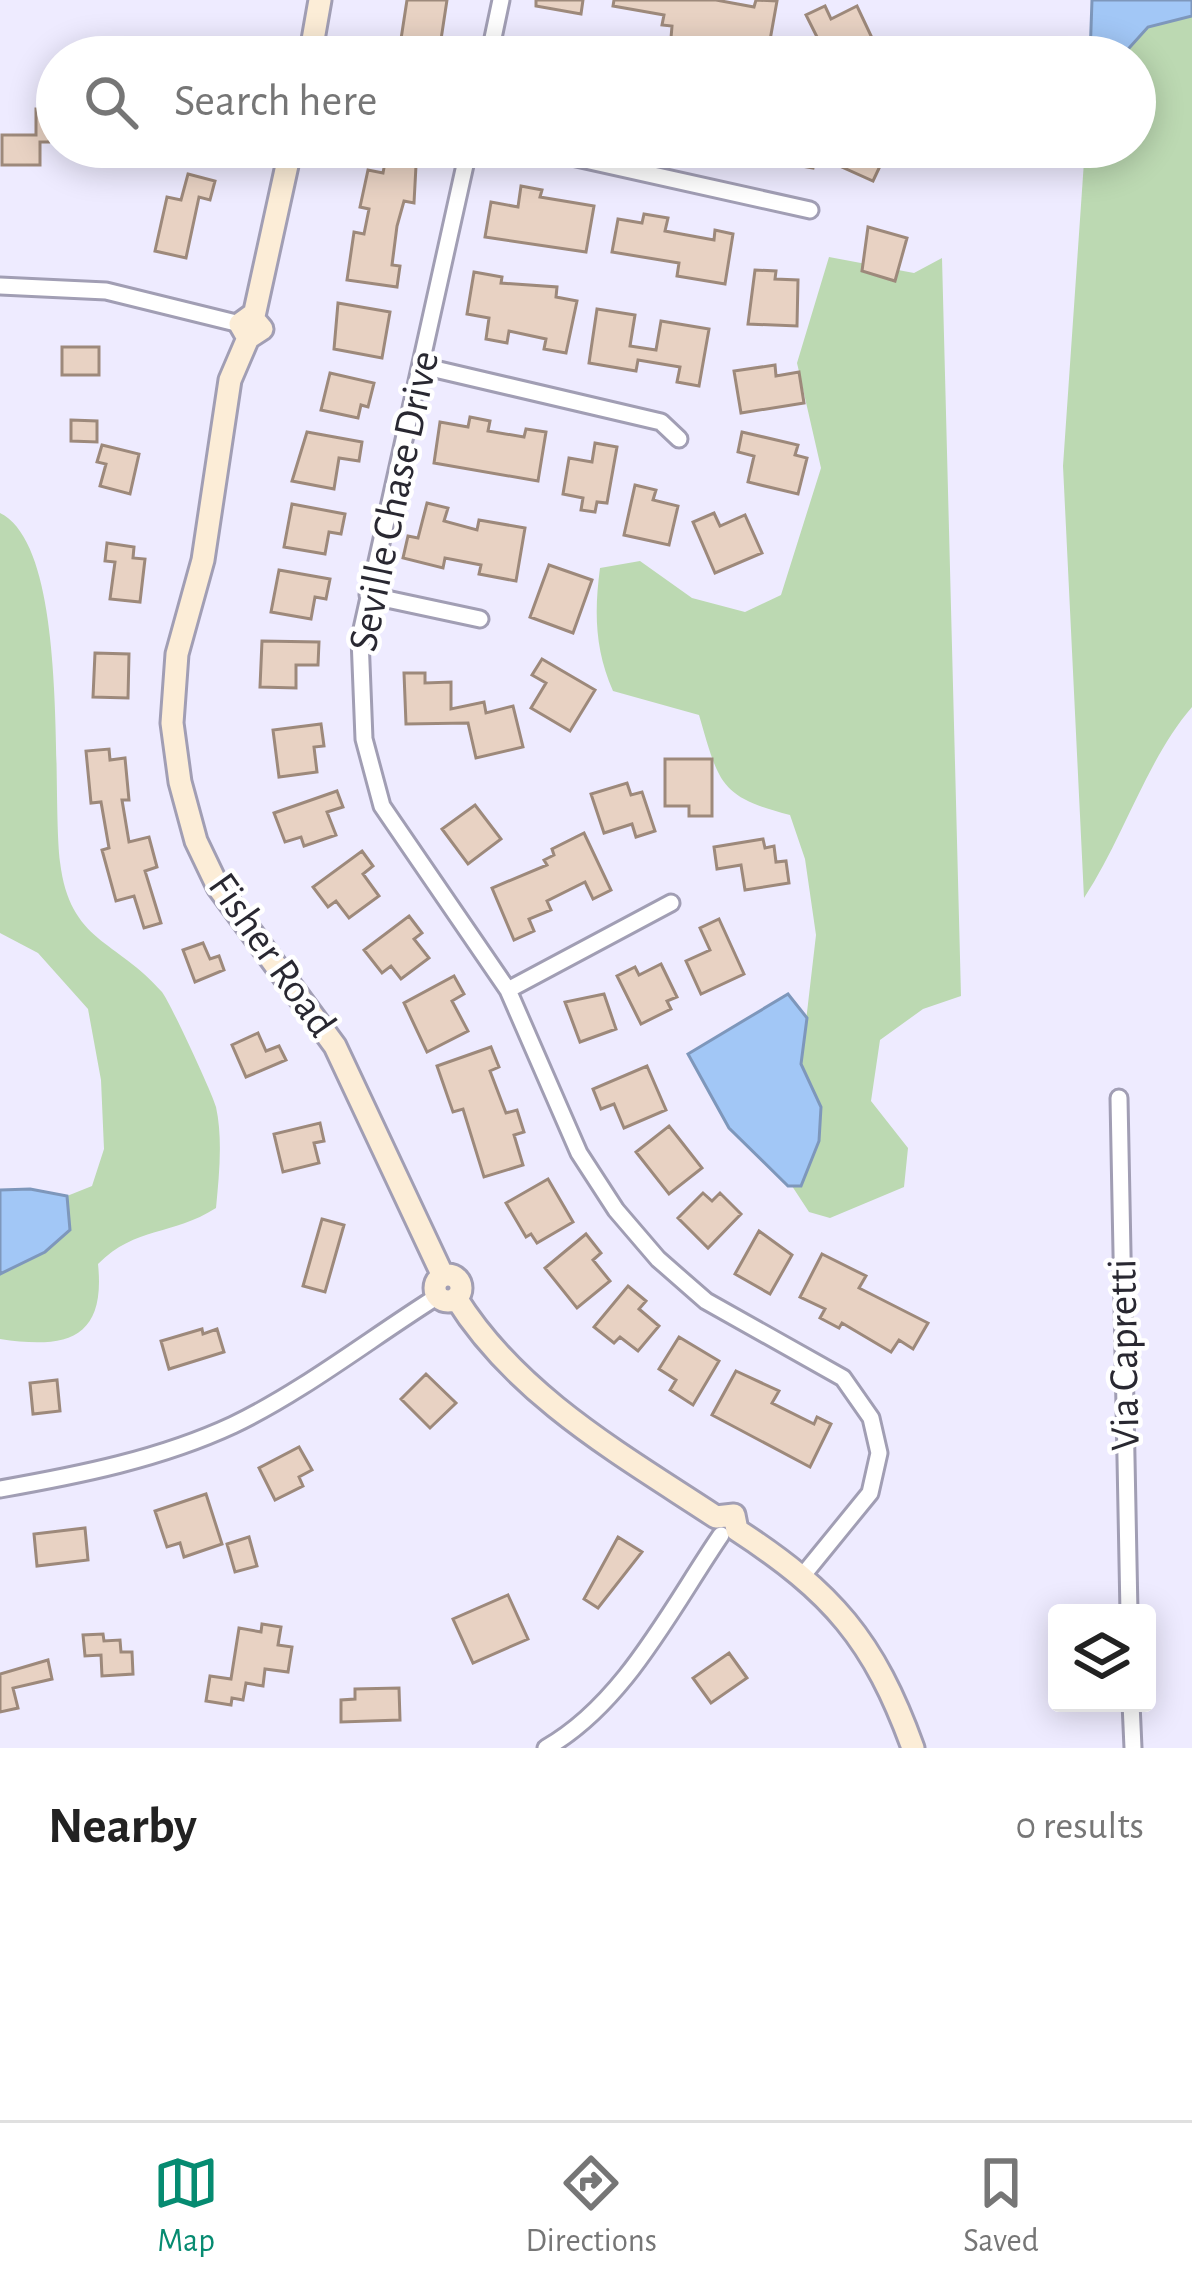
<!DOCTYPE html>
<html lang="en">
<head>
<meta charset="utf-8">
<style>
	body { margin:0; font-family:"Alegreya Sans",sans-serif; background:#f6f6f6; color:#222 }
	.controls { position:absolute; right:36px; bottom:36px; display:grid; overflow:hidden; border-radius:12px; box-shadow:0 6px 30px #0003 }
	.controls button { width:108px; height:108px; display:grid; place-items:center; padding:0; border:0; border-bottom:3px solid #e0e0e0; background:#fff; color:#222; font:60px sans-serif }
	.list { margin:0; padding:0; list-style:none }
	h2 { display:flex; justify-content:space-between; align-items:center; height:156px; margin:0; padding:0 48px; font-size:51px }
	h2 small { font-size:39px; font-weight:400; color:#767676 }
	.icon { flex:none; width:66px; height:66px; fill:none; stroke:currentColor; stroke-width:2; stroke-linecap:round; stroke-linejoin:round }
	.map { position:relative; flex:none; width:1192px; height:1748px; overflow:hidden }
	.search { position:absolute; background:#fff; box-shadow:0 6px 30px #0003; left:36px; right:36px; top:36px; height:132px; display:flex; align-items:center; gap:30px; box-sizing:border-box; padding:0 42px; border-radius:66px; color:#767676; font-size:45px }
	.sheet { height:372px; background:#fff }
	nav { display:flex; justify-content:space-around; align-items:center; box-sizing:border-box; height:168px; border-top:3px solid #e0e0e0; background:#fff; font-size:33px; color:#767676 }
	nav a { display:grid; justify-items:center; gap:6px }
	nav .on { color:#068b71 }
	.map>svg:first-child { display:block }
	.green { fill:#bcd9b2 }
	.water { fill:#a2c7f6; stroke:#7e97bb; stroke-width:3 }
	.building { fill:#e8d2c3; stroke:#9d897b; stroke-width:3 }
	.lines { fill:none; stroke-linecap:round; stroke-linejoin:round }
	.street-casing { stroke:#a19eb4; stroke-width:21 }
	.secondary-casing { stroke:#a19eb4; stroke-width:27 }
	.street { stroke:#fff; stroke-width:15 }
	.secondary { stroke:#fcedd7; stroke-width:21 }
	.labels { text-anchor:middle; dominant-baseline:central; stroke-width:9; stroke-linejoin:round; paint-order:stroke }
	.street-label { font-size:42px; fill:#292831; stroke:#fff }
</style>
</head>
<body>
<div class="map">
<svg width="1192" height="1748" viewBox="0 0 1192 1748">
	<rect width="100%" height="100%" fill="#eeebff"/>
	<path class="green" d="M1192,16V707C1147,759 1124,837 1084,898L1063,466L1085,147H1135V57H1121L1148,27Z
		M829,257L914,273L942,258L961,996L923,1009L880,1040L871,1101L908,1148L904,1187L830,1218L809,1212L792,1186L802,1185L819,1141L821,1107L801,1064L816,935L805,859L790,815C719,797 719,783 699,715L613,691C595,650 594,613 600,568L640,561L692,598L745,612L781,595L821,468L797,363Z
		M0,513C71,548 51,789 60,862C70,943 116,939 162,992C170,1002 213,1095 216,1107C223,1139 219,1176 216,1208C172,1236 136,1226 98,1264C106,1340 65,1349 0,1339V1274L45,1252L70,1230L67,1196L92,1186L104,1149L101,1080L88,1009L38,953L0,933Z"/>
	<path class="water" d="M1092,0H1192V16L1148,27L1121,57H1090Z
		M788,994L807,1018L801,1064L821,1107L819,1141L801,1186H788L729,1128L688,1054Z
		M30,1189L67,1196L70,1230L45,1252L0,1274V1190Z"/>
	<path class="building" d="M407,0H447L440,46L465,51V57H391L394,38L401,39Z
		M536,0H583L581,14L536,6Z
		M614,0H716L754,7L756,0L777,1L767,57L671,38L672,26L662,25L664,15L613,6Z
		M825,6L831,19L857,6L881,57H827L806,15Z
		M36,109H55L49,142H40V165H2V135H36Z
		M388,147H417L414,203L404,201L397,226L392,265L400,266L397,287L347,280L354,232L364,234L369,209L360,207L368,170L383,173Z
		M793,147H817L813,168L790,164Z
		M840,147H889L873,181L833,163Z
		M188,174L215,181L210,200L199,197L186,258L155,251L167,197L181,200Z
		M521,186L542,190L540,197L594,206L586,252L485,237L491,202L518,207Z
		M644,214L668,218L665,231L714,240L715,230L733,234L725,284L677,276L679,263L612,252L618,219L642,223Z
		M868,227L907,238L895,281L862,271Z
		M755,270L776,271L775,279L798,280L797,326L748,324Z
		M474,272L502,277L501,283L557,287L556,297L577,301L566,353L544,349L546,339L509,331L507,343L486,339L489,318L467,314Z
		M338,303L390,312L382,358L334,349Z
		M597,309L635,315L630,346L656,350L661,321L709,329L699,386L677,382L680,367L638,360L636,371L589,363Z
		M62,347H99V375H62Z
		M775,365L776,376L799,372L804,403L741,413L734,371Z
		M330,373L374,383L368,407L361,405L358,418L321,410Z
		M470,417L490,421L488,431L524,437L526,429L546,432L538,481L434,463L440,422L468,427Z
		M71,420L97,421V442L71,441Z
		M307,432L362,442L359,461L339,458L334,489L292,481Z
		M742,432L798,445L795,455L807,458L798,494L748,482L754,456L738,452Z
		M595,443L617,447L607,503L597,502L595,512L581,510L583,498L563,494L569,458L592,462Z
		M102,445L139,454L130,494L100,486L106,464L97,462Z
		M635,485L656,490L653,500L678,506L669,545L624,535Z
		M427,503L448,508L444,521L477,530L479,520L525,528L516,581L479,574L481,565L445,558L443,568L403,558L408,536L418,538Z
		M292,504L345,514L341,534L329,532L325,554L284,547Z
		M714,513L720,526L745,515L762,553L715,573L693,522Z
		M107,543L134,547L133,558L145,559L140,602L110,599L115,562L105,561Z
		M549,565L592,580L573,633L530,617Z
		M279,570L330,579L326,599L315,597L311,619L271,612Z
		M262,641L319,642L318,665H296V688L260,687Z
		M95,653L129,654L128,698L93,697Z
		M542,659L595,690L570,731L531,708L546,683L532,675Z
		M404,673H425V683L451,682V709L484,702L486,713L513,706L523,747L476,758L468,723L406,724Z
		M321,724L324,746L314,747L317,772L279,777L273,730Z
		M109,749L110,760L125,758L129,800H122L129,842L149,837L157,867L145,871L161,923L144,928L134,896L116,901L102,850L109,848L101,802L91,803L86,751Z
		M665,759H712V816H689V806H665Z
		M627,783L631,795L642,792L655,831L636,837L632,824L604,833L591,794Z
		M337,791L343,807L327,812L336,835L304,846L301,837L285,842L274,813Z
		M475,805L501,839L468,864L442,829Z
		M584,833L611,890L593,899L585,882L547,901L551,910L529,919L534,931L514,940L492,888L547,865L544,860L554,855L552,849Z
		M763,839L765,848L774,846L776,862L786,861L789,883L745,890L741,865L717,869L714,847Z
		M362,851L373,866L363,874L379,896L349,918L336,901L328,907L313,887Z
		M409,916L422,933L414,939L429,958L401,979L391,966L382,973L364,950Z
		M719,919L744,974L701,994L686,961L710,950L700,928Z
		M203,943L210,959L219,956L224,970L195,982L183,950Z
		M661,964L677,997L667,1001L671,1009L641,1024L617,976L635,967L639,975Z
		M454,976L464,994L452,1001L468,1031L427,1052L404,1003Z
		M604,994L616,1029L580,1042L565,1002Z
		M258,1033L266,1051L279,1046L286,1060L246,1077L232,1045Z
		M491,1047L499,1067L490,1071L506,1113L517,1110L524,1132L514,1135L523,1165L484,1177L463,1109L453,1112L437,1066Z
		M647,1066L666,1110L624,1128L614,1104L601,1109L593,1089Z
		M320,1123L324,1141L314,1143L319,1163L283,1172L274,1134Z
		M669,1126L702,1168L669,1194L636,1152Z
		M548,1179L573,1222L537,1243L531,1234L526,1237L506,1203Z
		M703,1193L712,1201L720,1193L741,1214L708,1248L678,1218Z
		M322,1219L344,1225L325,1292L303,1286Z
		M759,1231L792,1255L770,1294L735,1274Z
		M586,1234L601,1253L593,1260L610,1281L577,1308L545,1268Z
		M822,1254L866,1276L859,1288L928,1323L913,1349L899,1340L891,1352L842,1323L839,1328L820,1318L825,1309L800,1297Z
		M628,1286L646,1301L639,1309L659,1326L638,1351L620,1337L614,1343L594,1327Z
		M202,1329L203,1334L217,1329L224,1352L169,1369L161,1341Z
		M679,1337L719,1361L693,1405L670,1390L676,1380L659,1369Z
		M736,1371L779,1391L772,1403L814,1424L817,1417L831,1424L810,1467L712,1415Z
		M426,1374L456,1403L430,1428L401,1399Z
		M57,1380L60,1411L33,1414L30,1383Z
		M299,1447L312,1470L299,1477L303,1486L275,1500L259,1468Z
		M206,1494L222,1544L184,1557L180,1543L167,1547L155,1511Z
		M85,1528L88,1560L37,1566L34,1534Z
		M249,1537L257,1566L235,1572L227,1544Z
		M618,1537L642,1552L598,1608L584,1599Z
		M508,1595L528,1639L473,1663L453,1619Z
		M262,1624L281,1627L278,1645L292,1647L288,1672L265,1669L263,1686L246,1683L243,1700L232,1698L231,1705L206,1701L210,1676L231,1679L239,1628L261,1632Z
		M103,1634L104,1641L120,1640L121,1652H132L133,1674L102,1676L101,1655L85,1656L83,1635Z
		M729,1653L747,1678L711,1703L693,1678Z
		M48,1660L52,1679L13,1688L18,1708L0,1712V1674Z
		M399,1688L400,1720L341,1722V1700L355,1699V1689Z"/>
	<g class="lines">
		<defs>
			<path id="street" d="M489,57L501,0
				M469,147L360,638L364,739L382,806L508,990L579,1153L616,1210L658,1259L706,1301L843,1378L871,1418L879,1453L870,1493L804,1574
				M527,147L810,210
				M0,286L106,291L240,324
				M422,366L661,422L679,439
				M368,595L480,619
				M508,990L671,903
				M1119,1098L1129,1613
				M0,1489C79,1475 160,1459 233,1425C304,1391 371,1338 438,1296
				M1131,1703L1133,1748
				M546,1748C625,1703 671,1608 721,1535"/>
			<path id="secondary" d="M310,57L320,0
				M254,316L291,147
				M248,338L240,324L251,316L262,329L248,338L230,380L203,560L177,654L172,723L180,782L196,841L218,887L335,1046L443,1276
				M435 1288a13 13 0 1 1 26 0a13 13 0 1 1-26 0Z
				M456,1298C517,1396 622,1455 716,1517L734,1515L737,1530C832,1592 874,1640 913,1748"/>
		</defs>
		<use href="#street" class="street-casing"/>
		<use href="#secondary" class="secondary-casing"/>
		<use href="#street" class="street"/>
		<use href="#secondary" class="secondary"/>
	</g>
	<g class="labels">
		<g class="street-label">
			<text transform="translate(394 501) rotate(-78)">Seville Chase Drive</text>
			<text transform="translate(272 955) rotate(55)">Fisher Road</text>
			<text transform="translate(1124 1355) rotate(-91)">Via Capretti</text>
		</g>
	</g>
</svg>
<div class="controls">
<button><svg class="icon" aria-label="layers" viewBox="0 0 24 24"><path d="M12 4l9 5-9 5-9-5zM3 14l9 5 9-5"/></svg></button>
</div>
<div class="search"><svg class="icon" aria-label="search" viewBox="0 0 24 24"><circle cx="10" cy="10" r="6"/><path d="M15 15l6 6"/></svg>Search here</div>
</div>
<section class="sheet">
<h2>Nearby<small>0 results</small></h2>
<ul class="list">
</ul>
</section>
<nav>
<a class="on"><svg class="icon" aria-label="map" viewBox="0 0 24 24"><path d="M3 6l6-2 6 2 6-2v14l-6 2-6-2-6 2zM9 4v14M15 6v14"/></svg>Map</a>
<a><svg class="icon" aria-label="directions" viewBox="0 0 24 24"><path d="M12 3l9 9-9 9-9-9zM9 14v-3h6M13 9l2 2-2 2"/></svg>Directions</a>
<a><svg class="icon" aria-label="saved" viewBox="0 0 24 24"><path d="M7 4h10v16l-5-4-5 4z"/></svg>Saved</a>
</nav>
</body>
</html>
